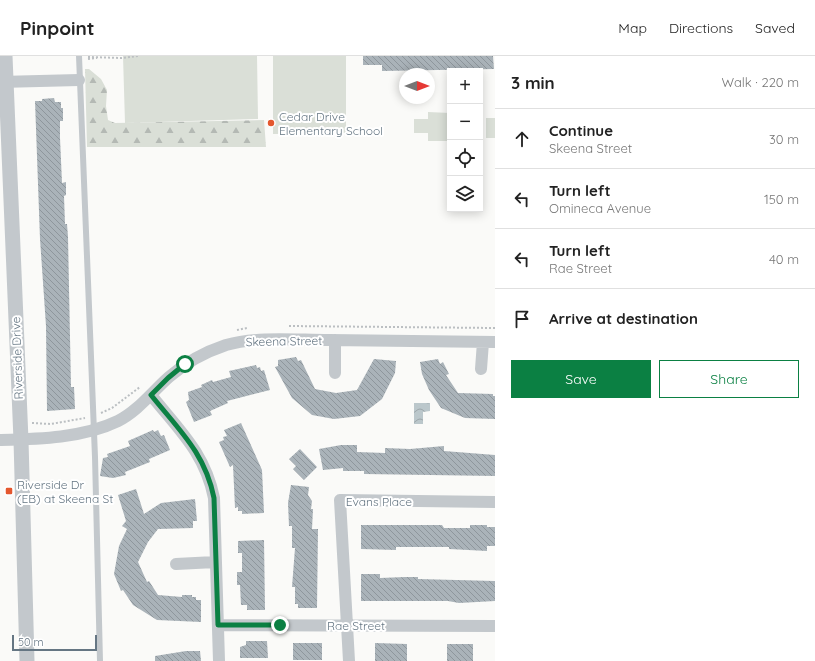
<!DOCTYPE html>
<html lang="en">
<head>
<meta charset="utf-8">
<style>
	body { margin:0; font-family:Quicksand,sans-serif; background:#f6f6f6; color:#222 }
	.controls { position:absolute; right:12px; top:12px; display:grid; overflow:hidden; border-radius:0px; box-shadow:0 2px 10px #0003 }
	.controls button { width:36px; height:36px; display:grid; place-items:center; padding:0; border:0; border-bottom:1px solid #e0e0e0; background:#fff; color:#222; font:20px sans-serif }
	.compass { position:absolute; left:399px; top:12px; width:36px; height:36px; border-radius:50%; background:#fff; box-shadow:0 2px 10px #0003; rotate:90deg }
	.scale { position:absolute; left:12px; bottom:10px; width:85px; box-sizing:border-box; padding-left:4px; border:2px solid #657683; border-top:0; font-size:11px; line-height:14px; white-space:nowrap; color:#657683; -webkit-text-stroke:3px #fff; paint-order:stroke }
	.stop { position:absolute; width:12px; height:12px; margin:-9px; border:3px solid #0b8043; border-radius:50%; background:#fff }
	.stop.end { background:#0b8043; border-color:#fff; box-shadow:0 1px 4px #0008 }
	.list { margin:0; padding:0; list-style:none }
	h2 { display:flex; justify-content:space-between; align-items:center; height:52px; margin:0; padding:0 16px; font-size:17px }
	h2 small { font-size:13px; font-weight:400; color:#767676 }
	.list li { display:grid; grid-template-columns:26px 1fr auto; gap:12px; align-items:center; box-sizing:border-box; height:60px; padding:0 16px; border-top:1px solid #e0e0e0 }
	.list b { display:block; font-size:15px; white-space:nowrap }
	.list p { margin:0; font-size:13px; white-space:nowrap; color:#767676 }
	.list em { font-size:13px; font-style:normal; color:#767676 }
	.actions { display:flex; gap:8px; padding:12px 16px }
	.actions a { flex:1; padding:9px 0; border:1px solid #0b8043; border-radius:0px; text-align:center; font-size:14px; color:#0b8043 }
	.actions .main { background:#0b8043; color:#fff }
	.icon { flex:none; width:22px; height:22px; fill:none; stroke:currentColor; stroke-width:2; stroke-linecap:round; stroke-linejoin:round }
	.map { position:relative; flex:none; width:495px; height:605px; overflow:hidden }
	header { display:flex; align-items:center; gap:24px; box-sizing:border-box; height:56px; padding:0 20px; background:#fff; border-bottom:1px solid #e0e0e0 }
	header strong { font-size:19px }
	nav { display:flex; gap:22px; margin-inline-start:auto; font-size:14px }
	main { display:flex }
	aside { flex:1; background:#fff }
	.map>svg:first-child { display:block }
	.forest { fill:url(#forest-firs) }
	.green { fill:#dadfd7 }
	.water { fill:url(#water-waves) }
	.building { fill:url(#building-back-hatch) }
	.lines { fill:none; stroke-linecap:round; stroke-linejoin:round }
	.path { stroke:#bbbfc2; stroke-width:2; stroke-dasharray:2 2; stroke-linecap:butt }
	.service { stroke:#c3c8cc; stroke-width:6 }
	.minor { stroke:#c3c8cc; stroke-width:12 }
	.tertiary { stroke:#c3c8cc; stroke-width:15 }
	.route { stroke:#0b8043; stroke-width:5 }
	.poi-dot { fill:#e4572e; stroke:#fff; stroke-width:1.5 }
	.labels { text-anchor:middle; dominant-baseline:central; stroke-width:4; stroke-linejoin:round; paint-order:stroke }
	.poi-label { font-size:12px; fill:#657683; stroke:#fff; text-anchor:start }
	.street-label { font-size:12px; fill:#657683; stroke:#fff }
</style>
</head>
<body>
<header>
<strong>Pinpoint</strong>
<nav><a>Map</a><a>Directions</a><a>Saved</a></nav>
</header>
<main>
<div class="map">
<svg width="495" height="605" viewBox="0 0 495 605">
	<defs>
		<pattern id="forest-firs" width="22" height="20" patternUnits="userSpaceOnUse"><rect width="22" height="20" fill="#dadfd7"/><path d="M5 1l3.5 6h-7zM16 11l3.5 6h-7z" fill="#b4b9b4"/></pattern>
		<pattern id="water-waves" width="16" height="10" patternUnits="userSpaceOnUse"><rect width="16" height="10" fill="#bbc7cb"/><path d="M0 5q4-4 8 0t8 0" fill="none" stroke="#9ca6aa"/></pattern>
		<pattern id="building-back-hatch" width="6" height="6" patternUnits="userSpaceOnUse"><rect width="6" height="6" fill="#aab3b9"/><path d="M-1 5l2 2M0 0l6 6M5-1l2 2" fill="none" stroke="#8e969c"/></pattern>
	</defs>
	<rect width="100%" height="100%" fill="#fafaf8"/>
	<path class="forest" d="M85,13H89L101,23L107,34L106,50L108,64L115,67L264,64L266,91H87Z"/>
	<path class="green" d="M123,0H257L258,63L125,67Z
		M273,0H346V77L273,78Z
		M428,56L450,57V85H428V77H414V63H428Z
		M486,62H495V82H486Z"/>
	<path class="water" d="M414,347H430V355L423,356V368H414Z"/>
	<path class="building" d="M363,0H493L494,13L382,15V9H363Z
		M54,42L55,46H61V52H63V65H60V82L62,127L66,126V139L64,140L65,168H67L68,181L71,331H74L75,353L47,355L46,270L40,183L35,45H42V43Z
		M296,301L298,305L301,304L315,333L336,337L357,334L374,303L396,305L395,317L382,343L360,360L334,363L312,359L292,342L275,311L278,310V304Z
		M438,303L440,308L443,306L449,318L446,319L458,337L493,338V340H495V363L465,362L441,352L429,334L422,318L420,306Z
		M256,309L257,312L260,311L261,315L264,314L270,334L227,345L228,347L210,355L212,359L194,366L186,346L189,344L188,336L202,331L201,329L212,324L213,326L231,321L229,315Z
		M241,367L262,414L264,457L242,458V455H238V451L235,452L233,409L230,411L219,386L224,384L223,381L227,380L224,374Z
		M153,374L154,376L158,374L161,380L164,379L170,394L149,403L150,406L125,416L126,419L113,422L100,420L103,402L108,401L107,398L130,390L128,385Z
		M341,389H357V396L385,397V392L410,393L444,390V395L495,399V420L364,418V415H343V412L323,414L319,393Z
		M300,393L317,411L304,424L293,413L296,410L289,403Z
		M291,429L309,431L308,439L312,445L311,453H313L312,473H318L317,552H298V548H295V531H292L295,492H292V470H289L288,447Z
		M136,433L144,458L161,447L195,443L197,465H193V472L158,473L148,486L138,506L147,526L149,525L158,539L182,541V539H192V541H196V544H201V566L157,564L133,549L123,534L121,535L114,518L119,490L127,473L122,470L126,465L118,439Z
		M361,469H442L444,472H470V469H487V471H495V490H487V495L449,493V491H396V494L361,493Z
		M264,484L265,554H247V549H241L240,529H237V516H242V497H238V485Z
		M361,518H380V522L405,521H418V523L495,525V545L459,547L448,545H361Z
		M246,585H267L268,602H240V591L246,589Z
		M293,587H322V604H293Z
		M375,587L407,588V605H375Z
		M447,588H473V605H447Z
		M186,595H200L201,605H155V600Z"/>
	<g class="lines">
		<path class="path" d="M88,1L121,2L139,0
			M88,3L97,2
			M289,270L495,272
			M237,274L247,272
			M101,357L112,352L140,331
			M32,367L51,368L85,362"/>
		<path class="service" d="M79,0L95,401L100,605"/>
		<path class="minor" d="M0,26L79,24
			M481,313L483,286
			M335,317V284
			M151,339C179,374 205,397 214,442L219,605
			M0,384C39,383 83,382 118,365C138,355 153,335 169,321C185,307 205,296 226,289C259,280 295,284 329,284C384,285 440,285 495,286
			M176,508L215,506
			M218,569L495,570
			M349,605L340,444L495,446"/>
		<path class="tertiary" d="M5,0L21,384L27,605"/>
	</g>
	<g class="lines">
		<path class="route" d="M185,308L168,322L151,339C179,374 205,397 214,442L218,569H280"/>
	</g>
	<g class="poi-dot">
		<circle cx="271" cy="67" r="4"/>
		<rect x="5" y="431" width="8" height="8" rx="2"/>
	</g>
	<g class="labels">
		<g class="poi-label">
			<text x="279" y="60">Cedar Drive<tspan x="279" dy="14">Elementary School</tspan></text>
			<text x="17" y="428">Riverside Dr<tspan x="17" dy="14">(EB) at Skeena St</tspan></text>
		</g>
		<g class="street-label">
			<text transform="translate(284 285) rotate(-1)">Skeena Street</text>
			<text transform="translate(17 302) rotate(-92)">Riverside Drive</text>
			<text x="379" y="445">Evans Place</text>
			<text x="356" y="569">Rae Street</text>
		</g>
	</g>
</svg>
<div class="controls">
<button>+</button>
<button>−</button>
<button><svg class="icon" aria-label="locate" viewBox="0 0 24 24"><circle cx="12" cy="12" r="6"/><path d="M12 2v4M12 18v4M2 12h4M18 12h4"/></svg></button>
<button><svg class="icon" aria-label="layers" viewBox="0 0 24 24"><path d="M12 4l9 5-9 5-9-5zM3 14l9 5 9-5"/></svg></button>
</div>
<svg class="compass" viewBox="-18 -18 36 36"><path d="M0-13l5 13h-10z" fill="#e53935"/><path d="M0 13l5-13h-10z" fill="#767676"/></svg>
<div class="scale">50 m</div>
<div class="stop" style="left:185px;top:308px"></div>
<div class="stop end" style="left:280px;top:569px"></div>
</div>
<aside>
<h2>3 min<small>Walk · 220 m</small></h2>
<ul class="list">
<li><svg class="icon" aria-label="ahead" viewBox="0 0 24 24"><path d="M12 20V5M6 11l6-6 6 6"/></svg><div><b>Continue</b><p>Skeena Street</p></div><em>30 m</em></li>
<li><svg class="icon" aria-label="left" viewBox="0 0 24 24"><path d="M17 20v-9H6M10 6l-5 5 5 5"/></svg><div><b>Turn left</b><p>Omineca Avenue</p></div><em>150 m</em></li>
<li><svg class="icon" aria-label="left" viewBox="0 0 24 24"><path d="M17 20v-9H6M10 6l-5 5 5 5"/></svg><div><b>Turn left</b><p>Rae Street</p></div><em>40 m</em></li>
<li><svg class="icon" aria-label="arrive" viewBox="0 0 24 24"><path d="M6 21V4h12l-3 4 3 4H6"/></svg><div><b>Arrive at destination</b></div></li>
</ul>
<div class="actions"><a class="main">Save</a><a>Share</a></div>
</aside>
</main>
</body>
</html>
